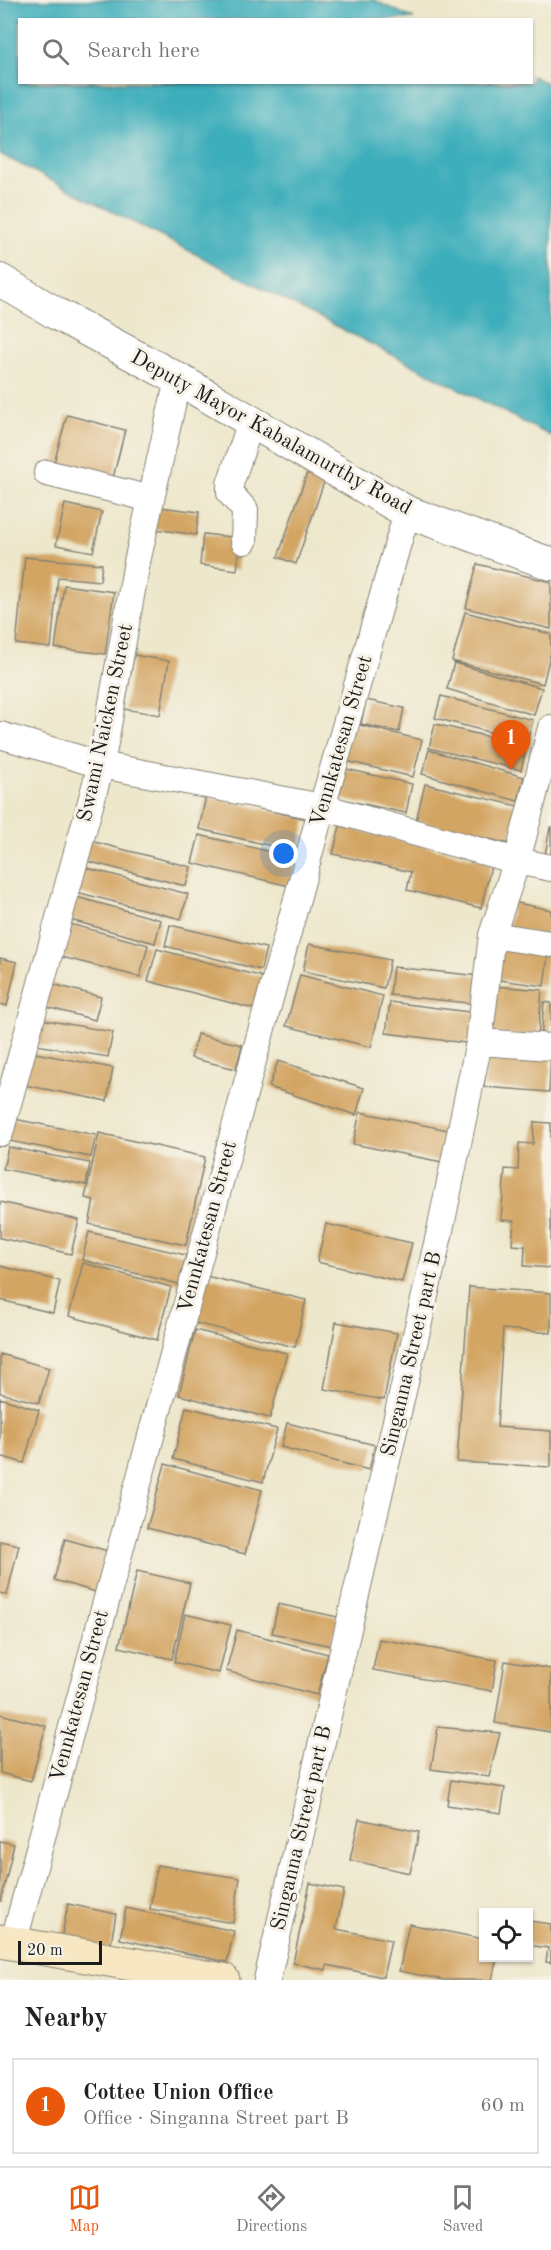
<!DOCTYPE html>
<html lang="en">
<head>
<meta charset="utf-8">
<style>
	body { margin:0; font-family:"Old Standard TT",serif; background:#f2f2f2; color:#222 }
	.controls { position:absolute; right:18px; bottom:18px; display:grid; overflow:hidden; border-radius:0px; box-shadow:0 2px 4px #0004 }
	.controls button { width:54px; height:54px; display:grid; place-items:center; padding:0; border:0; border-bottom:2px solid #e0e0e0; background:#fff; color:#222; font:30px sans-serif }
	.scale { position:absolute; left:18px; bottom:15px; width:84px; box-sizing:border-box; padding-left:6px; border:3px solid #1c1c1c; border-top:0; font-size:16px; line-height:21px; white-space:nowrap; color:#1c1c1c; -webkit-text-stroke:4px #f7f3e8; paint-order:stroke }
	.you { position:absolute; left:284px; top:854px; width:21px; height:21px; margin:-15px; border:4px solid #fff; border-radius:50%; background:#1a73e8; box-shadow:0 0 0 9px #1a73e833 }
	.badge { display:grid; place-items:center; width:39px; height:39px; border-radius:50%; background:#ea580c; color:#fff; font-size:20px; font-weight:700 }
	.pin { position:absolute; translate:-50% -50px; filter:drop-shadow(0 2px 3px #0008) }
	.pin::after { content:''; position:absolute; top:32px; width:21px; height:18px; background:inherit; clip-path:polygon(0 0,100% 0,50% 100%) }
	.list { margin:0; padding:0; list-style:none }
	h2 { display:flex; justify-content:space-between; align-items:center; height:78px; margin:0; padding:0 24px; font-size:26px }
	h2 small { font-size:20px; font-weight:400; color:#767676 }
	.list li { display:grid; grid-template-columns:39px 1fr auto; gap:18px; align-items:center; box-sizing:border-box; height:96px; margin:0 12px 12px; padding:0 12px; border:2px solid #e0e0e0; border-radius:0px }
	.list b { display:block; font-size:22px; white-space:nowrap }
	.list p { margin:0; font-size:20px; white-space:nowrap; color:#767676 }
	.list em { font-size:20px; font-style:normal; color:#767676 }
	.icon { flex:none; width:33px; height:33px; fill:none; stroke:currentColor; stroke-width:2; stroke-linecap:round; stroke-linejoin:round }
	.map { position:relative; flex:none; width:551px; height:1980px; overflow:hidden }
	.search { position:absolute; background:#fff; box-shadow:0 2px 4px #0004; left:18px; right:18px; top:18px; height:66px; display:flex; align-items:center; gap:15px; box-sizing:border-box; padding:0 21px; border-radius:0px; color:#767676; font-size:22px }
	.sheet { height:186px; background:#fff }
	nav { display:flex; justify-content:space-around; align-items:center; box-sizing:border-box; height:84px; border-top:2px solid #e0e0e0; background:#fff; font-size:16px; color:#767676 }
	nav a { display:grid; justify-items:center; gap:3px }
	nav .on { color:#ea580c }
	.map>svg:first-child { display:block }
	.water { fill:#3eaebb; stroke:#2d656c; stroke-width:1.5 }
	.building { fill:#d3a563 }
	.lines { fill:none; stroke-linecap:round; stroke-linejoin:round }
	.minor-casing { stroke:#848274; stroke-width:28 }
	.tertiary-casing { stroke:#848274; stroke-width:34 }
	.secondary-casing { stroke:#848274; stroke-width:35 }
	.minor { stroke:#fff; stroke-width:26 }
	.tertiary { stroke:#fff; stroke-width:32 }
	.secondary { stroke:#f8e7c3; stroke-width:33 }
	.labels { text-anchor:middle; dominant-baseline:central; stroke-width:6; stroke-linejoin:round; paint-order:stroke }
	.street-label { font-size:21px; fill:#1c1c1c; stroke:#f7f3e8 }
</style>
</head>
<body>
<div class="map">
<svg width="551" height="1980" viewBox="0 0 551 1980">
	<rect width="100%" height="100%" fill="#f7f3e8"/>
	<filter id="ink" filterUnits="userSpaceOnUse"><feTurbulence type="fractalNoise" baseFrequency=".0167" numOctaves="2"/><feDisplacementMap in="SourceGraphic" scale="12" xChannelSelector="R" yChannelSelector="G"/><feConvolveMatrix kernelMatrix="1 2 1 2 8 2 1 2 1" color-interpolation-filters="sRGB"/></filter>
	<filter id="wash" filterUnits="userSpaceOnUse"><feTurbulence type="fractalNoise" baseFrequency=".008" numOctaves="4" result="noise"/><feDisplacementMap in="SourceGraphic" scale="24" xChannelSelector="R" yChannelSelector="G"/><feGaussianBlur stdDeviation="1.35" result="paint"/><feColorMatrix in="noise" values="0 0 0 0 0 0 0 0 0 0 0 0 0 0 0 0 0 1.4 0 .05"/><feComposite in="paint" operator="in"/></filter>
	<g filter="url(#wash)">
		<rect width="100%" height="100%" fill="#ede7cb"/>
		<path class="water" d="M0,0H374L414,19L20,20V82H532V76L551,85V436L0,154Z"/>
		<g id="blocks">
			<path class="building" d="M67,415L125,430L113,478L54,463Z
				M307,473L325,479L296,564L278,557Z
				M65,504L102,512L93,552L56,545Z
				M152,506L199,512L196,535L149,528Z
				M203,534L241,538L237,570L200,565Z
				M25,557L102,564L100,581L58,577L51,648L16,644Z
				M477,564L551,582V629L466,608Z
				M64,585L114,592L105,654L55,648Z
				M465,612L551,634V652L543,684L452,661Z
				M134,655L169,661L160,715L124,709Z
				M454,663L542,688L534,715L447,689Z
				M441,696L533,720L527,742L435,718Z
				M366,700L404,708L399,732L361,724Z
				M351,723L422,740L413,777L342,760Z
				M435,724L527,746L521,770L429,748Z
				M429,750L524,777L518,801L422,774Z
				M342,768L412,784L406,813L336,798Z
				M425,784L518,806L509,844L416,821Z
				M206,796L306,819L298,852L199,829Z
				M340,826L492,862L481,908L407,890L411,872L333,854Z
				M550,827H551V863L544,862Z
				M199,835L297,858L290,886L192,863Z
				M87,840L191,867L186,886L82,860Z
				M83,867L188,894L181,919L76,892Z
				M69,895L161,920L155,943L63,918Z
				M513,902L551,910V937L508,928Z
				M59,921L148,945L140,977L50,954Z
				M170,925L266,948L261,970L165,946Z
				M497,939L549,946L544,986L492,979Z
				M309,944L390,960L384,988L303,971Z
				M157,949L267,978L258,1010L148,981Z
				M0,958L17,962L7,1006L0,1004Z
				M393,967L480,976L478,1004L390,995Z
				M300,975L383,996L371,1047L286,1026Z
				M49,983L101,997L95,1020L43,1006Z
				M494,986L542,990L538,1037L490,1033Z
				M390,1002L477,1013L473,1044L386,1033Z
				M544,1002L551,1003V1042L541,1041Z
				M34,1018L113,1032L108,1057L30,1044Z
				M197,1034L242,1045L236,1069L191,1058Z
				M487,1047L551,1051L549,1092L484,1087Z
				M30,1052L113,1068L107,1101L24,1085Z
				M278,1061L364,1088L356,1115L269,1087Z
				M360,1112L453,1131L447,1163L353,1144Z
				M9,1118L96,1135L91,1157L4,1140Z
				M534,1122L551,1123V1268L524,1266L525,1246L512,1245L514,1221L501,1220L505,1169L518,1170L519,1143L533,1144Z
				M99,1133L205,1157L186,1245L89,1224L94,1200L85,1198Z
				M8,1147L90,1163L86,1185L3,1169Z
				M0,1202L79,1220L71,1254L0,1238Z
				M326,1224L412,1243L402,1282L317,1262Z
				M89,1232L186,1255L179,1284L82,1260Z
				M83,1263L171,1287L157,1340L69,1316Z
				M0,1266L60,1281L53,1313L0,1300Z
				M206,1276L306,1300L295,1347L195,1323Z
				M469,1287L551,1293V1333L503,1329L497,1427L551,1431V1467L457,1462Z
				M336,1322L397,1333L384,1400L324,1389Z
				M195,1330L287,1353L270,1418L179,1395Z
				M0,1354L49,1368L39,1403L0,1393Z
				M0,1398L39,1410L24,1463L0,1456Z
				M186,1407L277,1429L263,1482L173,1459Z
				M287,1423L375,1445L369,1470L281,1447Z
				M165,1464L262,1490L245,1554L147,1528Z
				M65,1539L108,1551L96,1592L54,1580Z
				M0,1541L19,1545L7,1595L0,1593Z
				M137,1571L190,1583L172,1659L119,1647Z
				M278,1604L338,1617L332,1646L272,1633Z
				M185,1614L231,1625L219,1673L174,1662Z
				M237,1630L328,1654L317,1695L226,1671Z
				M379,1639L497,1660L492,1691L373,1670Z
				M505,1661L551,1669V1732L495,1723Z
				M0,1714L46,1726L31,1781L0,1773Z
				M438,1727L500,1733L489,1777L431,1769Z
				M451,1780L505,1788L501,1813L447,1805Z
				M359,1819L419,1832L410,1873L350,1860Z
				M0,1841L14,1844L1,1901H0Z
				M157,1865L240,1878L233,1923L150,1909Z
				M310,1883L344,1890L336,1929L391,1940L383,1977L327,1965L326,1970L293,1963Z
				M68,1904L116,1914L110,1949L61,1939Z
				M126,1908L234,1931L227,1962L120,1939Z
				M528,1921L551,1924V1963L546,1962L548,1948L528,1945Z
				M409,1924L484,1939V1958H497L492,1980H444L399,1971Z"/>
		</g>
	</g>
	<g filter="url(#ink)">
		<use href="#blocks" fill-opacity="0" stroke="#848274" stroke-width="1.5"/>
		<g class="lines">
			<defs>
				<path id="minor" d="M47,473L151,499
					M244,541L245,510L230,493V484L251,422
					M0,735L101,765L322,807L517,861L551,868
					M492,935L551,944
					M479,1042L551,1047
					M0,1133L101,765L137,562L178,379
					M13,1944L322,807L407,512
					M267,1980L439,1235L479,1042L492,935L517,861L551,728"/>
				<path id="tertiary" d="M0,280L57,314L178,379L407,512L551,564"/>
				<path id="secondary" d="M0,1941L223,1980"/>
			</defs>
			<use href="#minor" class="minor-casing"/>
			<use href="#tertiary" class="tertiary-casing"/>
			<use href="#secondary" class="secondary-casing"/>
			<use href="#minor" class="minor"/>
			<use href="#tertiary" class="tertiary"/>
			<use href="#secondary" class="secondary"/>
		</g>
	</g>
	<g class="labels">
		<g class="street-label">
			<text transform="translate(271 433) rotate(29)">Deputy Mayor Kabalamurthy Road</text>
			<text transform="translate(106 723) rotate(-78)">Swami Naicken Street</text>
			<text transform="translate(342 741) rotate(-74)">Vennkatesan Street</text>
			<text transform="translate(208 1227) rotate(-75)">Vennkatesan Street</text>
			<text transform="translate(412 1354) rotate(-77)">Singanna Street part B</text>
			<text transform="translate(80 1696) rotate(-75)">Vennkatesan Street</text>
			<text transform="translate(302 1828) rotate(-77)">Singanna Street part B</text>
		</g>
	</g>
</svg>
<div class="controls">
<button><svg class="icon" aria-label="locate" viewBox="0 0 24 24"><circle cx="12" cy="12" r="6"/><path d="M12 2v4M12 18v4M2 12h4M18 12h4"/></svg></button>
</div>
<div class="scale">20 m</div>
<div class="you"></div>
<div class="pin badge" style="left:511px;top:770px">1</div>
<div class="search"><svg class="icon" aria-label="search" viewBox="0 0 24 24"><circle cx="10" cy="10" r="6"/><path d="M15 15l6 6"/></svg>Search here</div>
</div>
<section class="sheet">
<h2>Nearby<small></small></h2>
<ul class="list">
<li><span class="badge">1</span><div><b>Cottee Union Office</b><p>Office · Singanna Street part B</p></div><em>60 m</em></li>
</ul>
</section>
<nav>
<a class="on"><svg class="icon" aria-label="map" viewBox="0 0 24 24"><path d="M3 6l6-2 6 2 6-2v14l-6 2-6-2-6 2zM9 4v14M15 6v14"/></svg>Map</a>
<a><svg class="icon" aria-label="directions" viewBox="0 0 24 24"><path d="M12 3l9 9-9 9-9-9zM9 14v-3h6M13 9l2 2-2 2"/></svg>Directions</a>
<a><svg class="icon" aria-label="saved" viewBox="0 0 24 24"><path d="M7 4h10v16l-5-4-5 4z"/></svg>Saved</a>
</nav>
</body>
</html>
